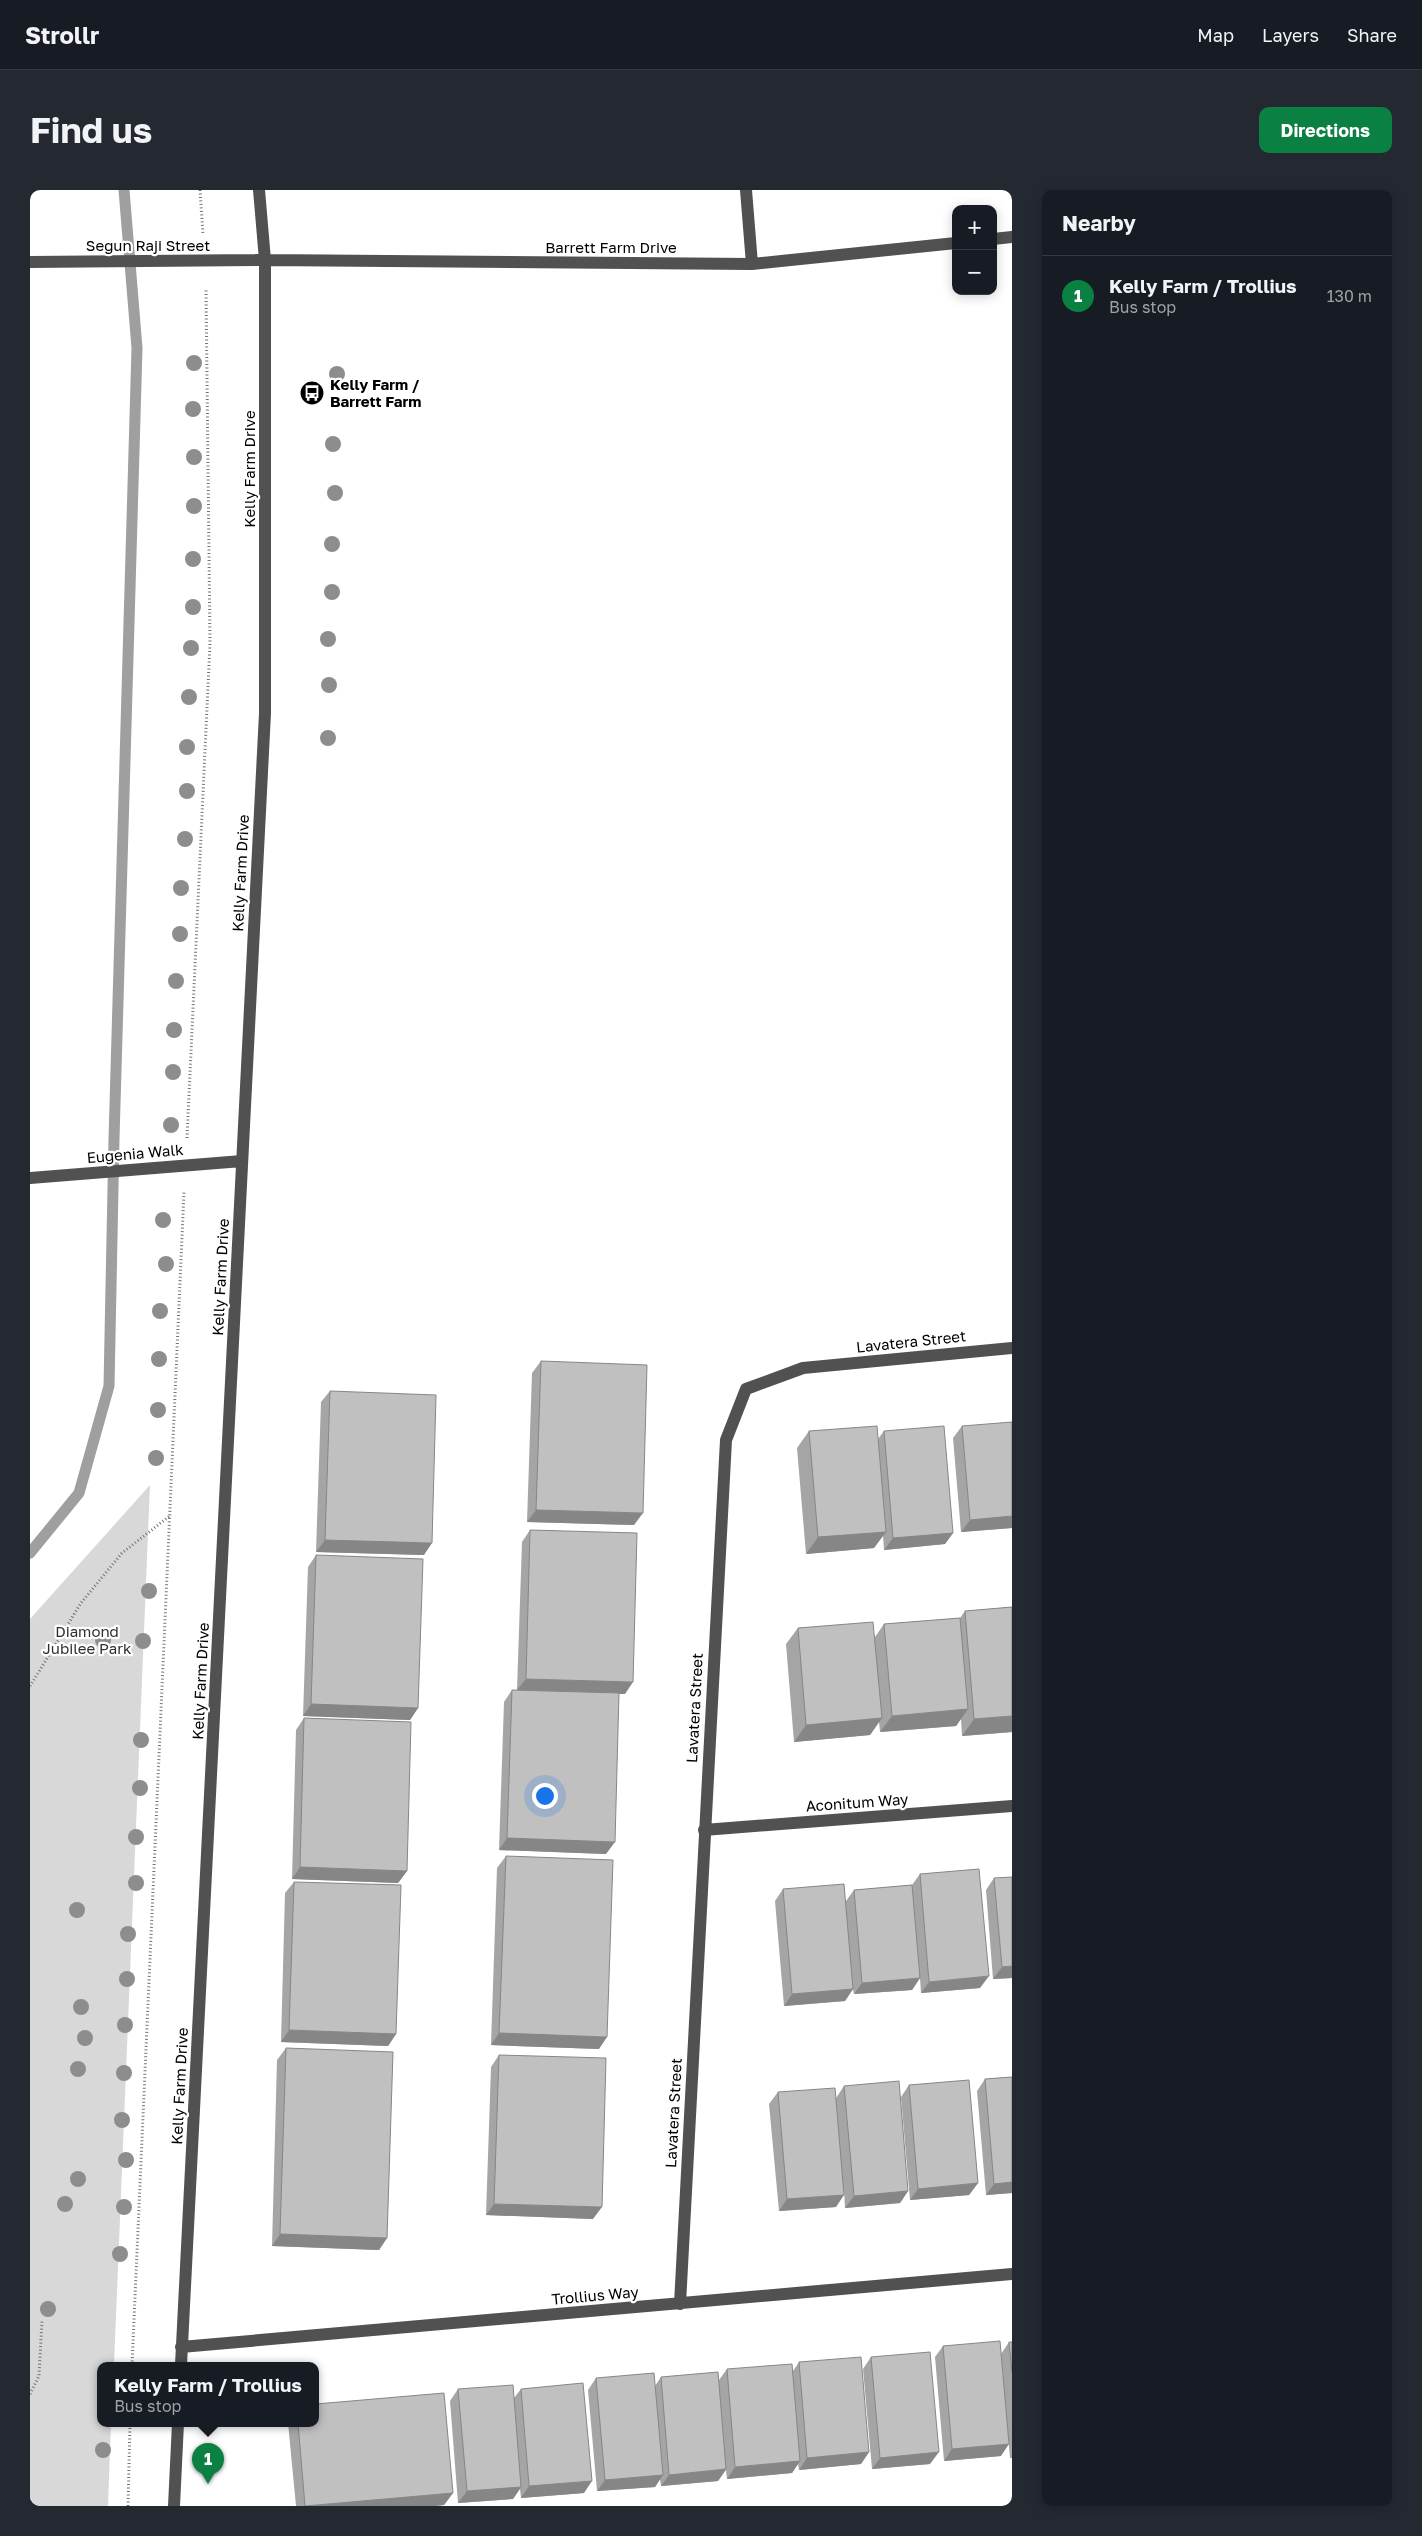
<!DOCTYPE html>
<html lang="en">
<head>
<meta charset="utf-8">
<style>
	body { margin:0; font-family:"Golos Text",sans-serif; background:#242831; color:#f1f3f6 }
	.controls { position:absolute; right:15px; top:15px; display:grid; overflow:hidden; border-radius:10px; box-shadow:0 2px 12px #0003 }
	.controls button { width:45px; height:45px; display:grid; place-items:center; padding:0; border:0; border-bottom:1px solid #363941; background:#171b24; color:#f1f3f6; font:25px sans-serif }
	.you { position:absolute; left:514px; top:1605px; width:18px; height:18px; margin:-12px; border:4px solid #fff; border-radius:50%; background:#1a73e8; box-shadow:0 0 0 8px #1a73e833 }
	.badge { display:grid; place-items:center; width:32px; height:32px; border-radius:50%; background:#0b8043; color:#fff; font-size:16px; font-weight:700 }
	.pin { position:absolute; translate:-50% -41px; filter:drop-shadow(0 1px 2px #0008) }
	.pin::after { content:''; position:absolute; top:26px; width:18px; height:15px; background:inherit; clip-path:polygon(0 0,100% 0,50% 100%) }
	.popup { position:absolute; left:67px; top:2172px; width:222px; height:65px; box-sizing:border-box; display:grid; place-content:center; border-radius:10px; background:#171b24; filter:drop-shadow(0 1px 4px #0005); font-size:16px; white-space:nowrap; color:#9ea1a6 }
	.popup b { font-size:19px; color:#f1f3f6 }
	.popup::after { content:''; position:absolute; left:50%; top:100%; margin-left:-10px; border:10px solid transparent; border-top-color:#171b24 }
	.list { margin:0; padding:0; list-style:none }
	h2 { display:flex; justify-content:space-between; align-items:center; height:65px; margin:0; padding:0 20px; font-size:21px }
	h2 small { font-size:16px; font-weight:400; color:#9ea1a6 }
	.list li { display:grid; grid-template-columns:32px 1fr auto; gap:15px; align-items:center; box-sizing:border-box; height:80px; padding:0 20px; border-top:1px solid #363941 }
	.list b { display:block; font-size:19px; white-space:nowrap }
	.list p { margin:0; font-size:16px; white-space:nowrap; color:#9ea1a6 }
	.list em { font-size:16px; font-style:normal; color:#9ea1a6 }
	.map { position:relative; flex:none; width:982px; height:2316px; overflow:hidden; border-radius:10px }
	header { display:flex; align-items:center; gap:30px; box-sizing:border-box; height:70px; padding:0 25px; background:#171b24; border-bottom:1px solid #363941 }
	header strong { font-size:24px }
	nav { display:flex; gap:28px; margin-inline-start:auto; font-size:18px }
	.intro { display:flex; align-items:center; justify-content:space-between; box-sizing:border-box; height:120px; padding:0 30px }
	h1 { margin:0; font-size:35px }
	.button { padding:12px 22px; border-radius:10px; background:#0b8043; color:#fff; font-size:18px; font-weight:700 }
	main { display:flex; gap:30px; padding:0 30px }
	aside { flex:1; background:#171b24; border-radius:10px; box-shadow:0 2px 12px #0003 }
	.map>svg:first-child { display:block }
	.green { fill:#d8d8d8 }
	.lines { fill:none; stroke-linecap:round; stroke-linejoin:round }
	.stream { stroke:#9f9f9f; stroke-width:11 }
	.path { stroke:#737373; stroke-width:3; stroke-dasharray:1 2.5; stroke-linecap:butt }
	.minor { stroke:#515151; stroke-width:12 }
	.tree { fill:#8d8d8d }
	.wall { fill:#a5a5a5 }
	.shaded-wall { fill:#868686 }
	.building { fill:#c0c0c0; stroke:#868686 }
	.labels { text-anchor:middle; dominant-baseline:central; stroke-width:4.5; stroke-linejoin:round; paint-order:stroke }
	.street-label { font-size:15px; fill:#000; stroke:#fff }
	.poi-label { font-size:15px; font-weight:bold; fill:#000; stroke:#fff; text-anchor:start }
	.park-label { font-size:15px; fill:#2f2f2f; stroke:#fff }
</style>
</head>
<body>
<header>
<strong>Strollr</strong>
<nav><a>Map</a><a>Layers</a><a>Share</a></nav>
</header>
<div class="intro"><h1>Find us</h1><a class="button">Directions</a></div>
<main>
<div class="map">
<svg width="982" height="2316" viewBox="0 0 982 2316">
	<rect width="100%" height="100%" fill="#fff"/>
	<path class="green" d="M120,1295L84,2175H70V2233H81L78,2316H0V1429Z"/>
	<g class="lines">
		<path class="stream" d="M0,1363L49,1303L79,1196L84,949L107,158L94,0"/>
		<path class="path" d="M170,0L173,44
			M157,948L180,453L176,98
			M0,1496L51,1413L92,1363L141,1325
			M102,2175L154,1002
			M0,2204L9,2186L12,2131
			M98,2316L100,2233"/>
		<path class="minor" d="M716,0L722,74
			M963,49L982,47
			M0,72L235,70L722,74L926,53
			M0,988L212,971
			M674,1640L982,1616
			M650,2114L696,1250L716,1199L773,1178L982,1158
			M151,2157L982,2084
			M151,2175L235,523V70L229,0
			M144,2316L148,2233"/>
	</g>
	<g class="tree">
		<circle cx="164" cy="173" r="8"/>
		<circle cx="307" cy="184" r="8"/>
		<circle cx="163" cy="219" r="8"/>
		<circle cx="303" cy="254" r="8"/>
		<circle cx="164" cy="267" r="8"/>
		<circle cx="305" cy="303" r="8"/>
		<circle cx="164" cy="316" r="8"/>
		<circle cx="302" cy="354" r="8"/>
		<circle cx="163" cy="369" r="8"/>
		<circle cx="302" cy="402" r="8"/>
		<circle cx="163" cy="417" r="8"/>
		<circle cx="298" cy="449" r="8"/>
		<circle cx="161" cy="458" r="8"/>
		<circle cx="299" cy="495" r="8"/>
		<circle cx="159" cy="507" r="8"/>
		<circle cx="298" cy="548" r="8"/>
		<circle cx="157" cy="557" r="8"/>
		<circle cx="157" cy="601" r="8"/>
		<circle cx="155" cy="649" r="8"/>
		<circle cx="151" cy="698" r="8"/>
		<circle cx="150" cy="744" r="8"/>
		<circle cx="146" cy="791" r="8"/>
		<circle cx="144" cy="840" r="8"/>
		<circle cx="143" cy="882" r="8"/>
		<circle cx="141" cy="935" r="8"/>
		<circle cx="133" cy="1030" r="8"/>
		<circle cx="136" cy="1074" r="8"/>
		<circle cx="130" cy="1121" r="8"/>
		<circle cx="129" cy="1169" r="8"/>
		<circle cx="128" cy="1220" r="8"/>
		<circle cx="126" cy="1268" r="8"/>
		<circle cx="119" cy="1401" r="8"/>
		<circle cx="73" cy="1450" r="8"/>
		<circle cx="113" cy="1451" r="8"/>
		<circle cx="111" cy="1550" r="8"/>
		<circle cx="110" cy="1598" r="8"/>
		<circle cx="106" cy="1647" r="8"/>
		<circle cx="106" cy="1693" r="8"/>
		<circle cx="47" cy="1720" r="8"/>
		<circle cx="98" cy="1744" r="8"/>
		<circle cx="97" cy="1789" r="8"/>
		<circle cx="51" cy="1817" r="8"/>
		<circle cx="95" cy="1835" r="8"/>
		<circle cx="55" cy="1848" r="8"/>
		<circle cx="48" cy="1879" r="8"/>
		<circle cx="94" cy="1883" r="8"/>
		<circle cx="92" cy="1930" r="8"/>
		<circle cx="96" cy="1970" r="8"/>
		<circle cx="48" cy="1989" r="8"/>
		<circle cx="35" cy="2014" r="8"/>
		<circle cx="94" cy="2017" r="8"/>
		<circle cx="90" cy="2064" r="8"/>
		<circle cx="18" cy="2119" r="8"/>
		<circle cx="73" cy="2260" r="8"/>
	</g>
	<path class="wall" d="M511,1171L604,1335L497,1332L502,1183Z
		M300,1201L394,1365L286,1362L291,1212Z
		M932,1236L982,1338L931,1342L923,1248Z
		M779,1241L848,1249L854,1241L923,1343L915,1354L854,1360L853,1345L844,1358L776,1364L767,1258Z
		M500,1340L595,1504H589L576,1664L469,1660L474,1512L482,1500H487L492,1352Z
		M286,1365L388,1518L380,1530L273,1526L278,1377Z
		M982,1417V1542L932,1546L931,1529L926,1536L850,1542L849,1532L840,1545L764,1552L756,1454L768,1438L845,1447L854,1434L930,1428L935,1421Z
		M274,1528L377,1681L368,1693L262,1689L266,1540Z
		M476,1666L569,1859L461,1855L467,1678Z
		M890,1684L950,1798L891,1803L890,1788L882,1800L824,1804L823,1799L815,1811L754,1816L745,1711L753,1699L816,1711L824,1700L882,1695Z
		M964,1688L982,1788L963,1789L956,1700Z
		M264,1692L366,1844L358,1856L251,1852L255,1703Z
		M256,1858L357,2048L349,2060L242,2056L247,1870Z
		M469,1865L563,2029L456,2025L461,1877Z
		M982,1887V2003L956,2005L947,1901L955,1889Z
		M879,1895L948,1993L939,2005L880,2010L871,1907Z
		M814,1896L878,2001L870,2013L815,2018L814,1999L806,2017L749,2021L739,1914L748,1902L806,1908Z
		M979,2152H982V2268H980L971,2164Z
		M913,2156L971,2266L914,2271L905,2167Z
		M841,2167L900,2274L842,2279L833,2179Z
		M769,2172L839,2262L831,2274L769,2280L768,2274L762,2283L697,2289L696,2280L688,2291L631,2296L630,2289L625,2297L567,2301L558,2200L566,2188L625,2196L631,2187L689,2190L697,2179L763,2181Z
		M428,2199L484,2208L491,2199L554,2303L491,2308L490,2299L483,2309L428,2313L420,2211Z
		M258,2233H286L423,2303L414,2315L405,2316H266Z"/>
	<path class="shaded-wall" d="M506,1320L613,1323L604,1335L497,1332Z
		M982,1326V1338L931,1342L940,1330Z
		M856,1342L844,1358L776,1364L788,1347Z
		M923,1343L915,1354L854,1360L863,1348Z
		M295,1350L402,1353L394,1365L286,1362Z
		M496,1489L603,1492L595,1504L487,1500Z
		M281,1514L388,1518L380,1530L273,1526Z
		M938,1519L926,1536L850,1542L862,1526Z
		M982,1526V1542L932,1546L944,1529Z
		M852,1528L840,1545L764,1552L776,1535Z
		M477,1648L585,1652L576,1664L469,1660Z
		M270,1677L377,1681L368,1693L262,1689Z
		M982,1776V1788L963,1789L972,1777Z
		M959,1786L950,1798L891,1803L899,1792Z
		M890,1788L882,1800L824,1804L832,1793Z
		M823,1799L815,1811L754,1816L762,1804Z
		M259,1840L366,1844L358,1856L251,1852Z
		M469,1843L577,1847L569,1859L461,1855Z
		M982,1992V2003L956,2005L964,1994Z
		M948,1993L939,2005L880,2010L888,1999Z
		M878,2001L870,2013L815,2018L824,2006Z
		M814,2005L806,2017L749,2021L757,2009Z
		M464,2014L572,2017L563,2029L456,2025Z
		M250,2044L357,2048L349,2060L242,2056Z
		M979,2254L971,2266L914,2271L922,2259Z
		M839,2262L831,2274L769,2280L777,2268Z
		M909,2262L900,2274L842,2279L850,2268Z
		M770,2271L762,2283L697,2289L705,2277Z
		M696,2279L688,2291L631,2296L639,2285Z
		M633,2285L625,2297L567,2301L575,2290Z
		M562,2291L554,2303L491,2308L499,2296Z
		M491,2297L483,2309L428,2313L437,2301Z
		M423,2303L414,2315L405,2316H275Z"/>
	<path class="building" d="M511,1171L617,1175L613,1323L506,1320Z
		M300,1201L406,1205L402,1353L295,1350Z
		M982,1232V1326L940,1330L932,1236Z
		M847,1236L856,1342L788,1347L779,1241Z
		M914,1236L923,1343L863,1348L854,1241Z
		M500,1340L607,1343L603,1492L496,1489Z
		M286,1365L393,1369L388,1518L281,1514Z
		M982,1417V1526L944,1529L935,1421Z
		M930,1428L938,1519L862,1526L854,1434Z
		M843,1432L852,1528L776,1535L768,1438Z
		M482,1500L589,1503L585,1652L477,1648Z
		M274,1528L381,1532L377,1681L270,1677Z
		M476,1666L583,1670L577,1847L469,1843Z
		M949,1679L959,1786L899,1792L890,1684Z
		M982,1687V1776L972,1777L964,1688Z
		M264,1692L371,1695L366,1844L259,1840Z
		M814,1694L823,1799L762,1804L753,1699Z
		M882,1695L890,1788L832,1793L824,1700Z
		M256,1858L363,1862L357,2048L250,2044Z
		M469,1865L576,1868L572,2017L464,2014Z
		M982,1887V1992L964,1994L955,1889Z
		M939,1890L948,1993L888,1999L879,1895Z
		M869,1891L878,2001L824,2006L814,1896Z
		M805,1898L814,2005L757,2009L748,1902Z
		M970,2151L979,2254L922,2259L913,2156Z
		M979,2152H982V2182Z
		M900,2162L909,2262L850,2268L841,2167Z
		M831,2167L839,2262L777,2268L769,2172Z
		M762,2174L770,2271L705,2277L697,2179Z
		M688,2182L696,2279L639,2285L631,2187Z
		M624,2183L633,2285L575,2290L566,2188Z
		M553,2193L562,2291L499,2296L491,2199Z
		M483,2195L491,2297L437,2301L428,2199Z
		M414,2203L423,2303L275,2316L268,2233H286V2214Z"/>
	<defs>
		<symbol id="bus-disc" viewBox="-11 -11 22 22"><circle r="9.5" fill="#000" stroke="#fff"/><path d="M-5-6H5V4H4V6H2V4H-2V6H-4V4H-5ZM-3.5-4V0h7V-4ZM-3.5 1.2v1.5H-2V1.2ZM2 1.2v1.5H3.5V1.2Z" fill="#fff"/></symbol>
	</defs>
	<g fill-rule="evenodd">
		<use href="#bus-disc" x="268" y="189" width="28" height="28"/>
	</g>
	<g class="labels">
		<g class="street-label">
			<text x="118" y="55">Segun Raji Street</text>
			<text x="581" y="57">Barrett Farm Drive</text>
			<text transform="translate(219 279) rotate(-90)">Kelly Farm Drive</text>
			<text transform="translate(210 683) rotate(-87)">Kelly Farm Drive</text>
			<text transform="translate(105 963) rotate(-5)">Eugenia Walk</text>
			<text transform="translate(190 1087) rotate(-87)">Kelly Farm Drive</text>
			<text transform="translate(881 1151) rotate(-6)">Lavatera Street</text>
			<text transform="translate(170 1491) rotate(-87)">Kelly Farm Drive</text>
			<text transform="translate(664 1518) rotate(-87)">Lavatera Street</text>
			<text transform="translate(827 1612) rotate(-4)">Aconitum Way</text>
			<text transform="translate(149 1896) rotate(-87)">Kelly Farm Drive</text>
			<text transform="translate(643 1923) rotate(-87)">Lavatera Street</text>
			<text transform="translate(565 2105) rotate(-5)">Trollius Way</text>
		</g>
		<g class="poi-label">
			<text x="300" y="194">Kelly Farm /<tspan x="300" dy="17">Barrett Farm</tspan></text>
		</g>
		<g class="park-label">
			<text x="57" y="1441">Diamond<tspan x="57" dy="17">Jubilee Park</tspan></text>
		</g>
	</g>
</svg>
<div class="controls">
<button>+</button>
<button>−</button>
</div>
<div class="you"></div>
<div class="pin badge" style="left:178px;top:2294px">1</div>
<div class="popup"><b>Kelly Farm / Trollius</b>Bus stop</div>
</div>
<aside>
<h2>Nearby<small></small></h2>
<ul class="list">
<li><span class="badge">1</span><div><b>Kelly Farm / Trollius</b><p>Bus stop</p></div><em>130 m</em></li>
</ul>
</aside>
</main>
</body>
</html>
